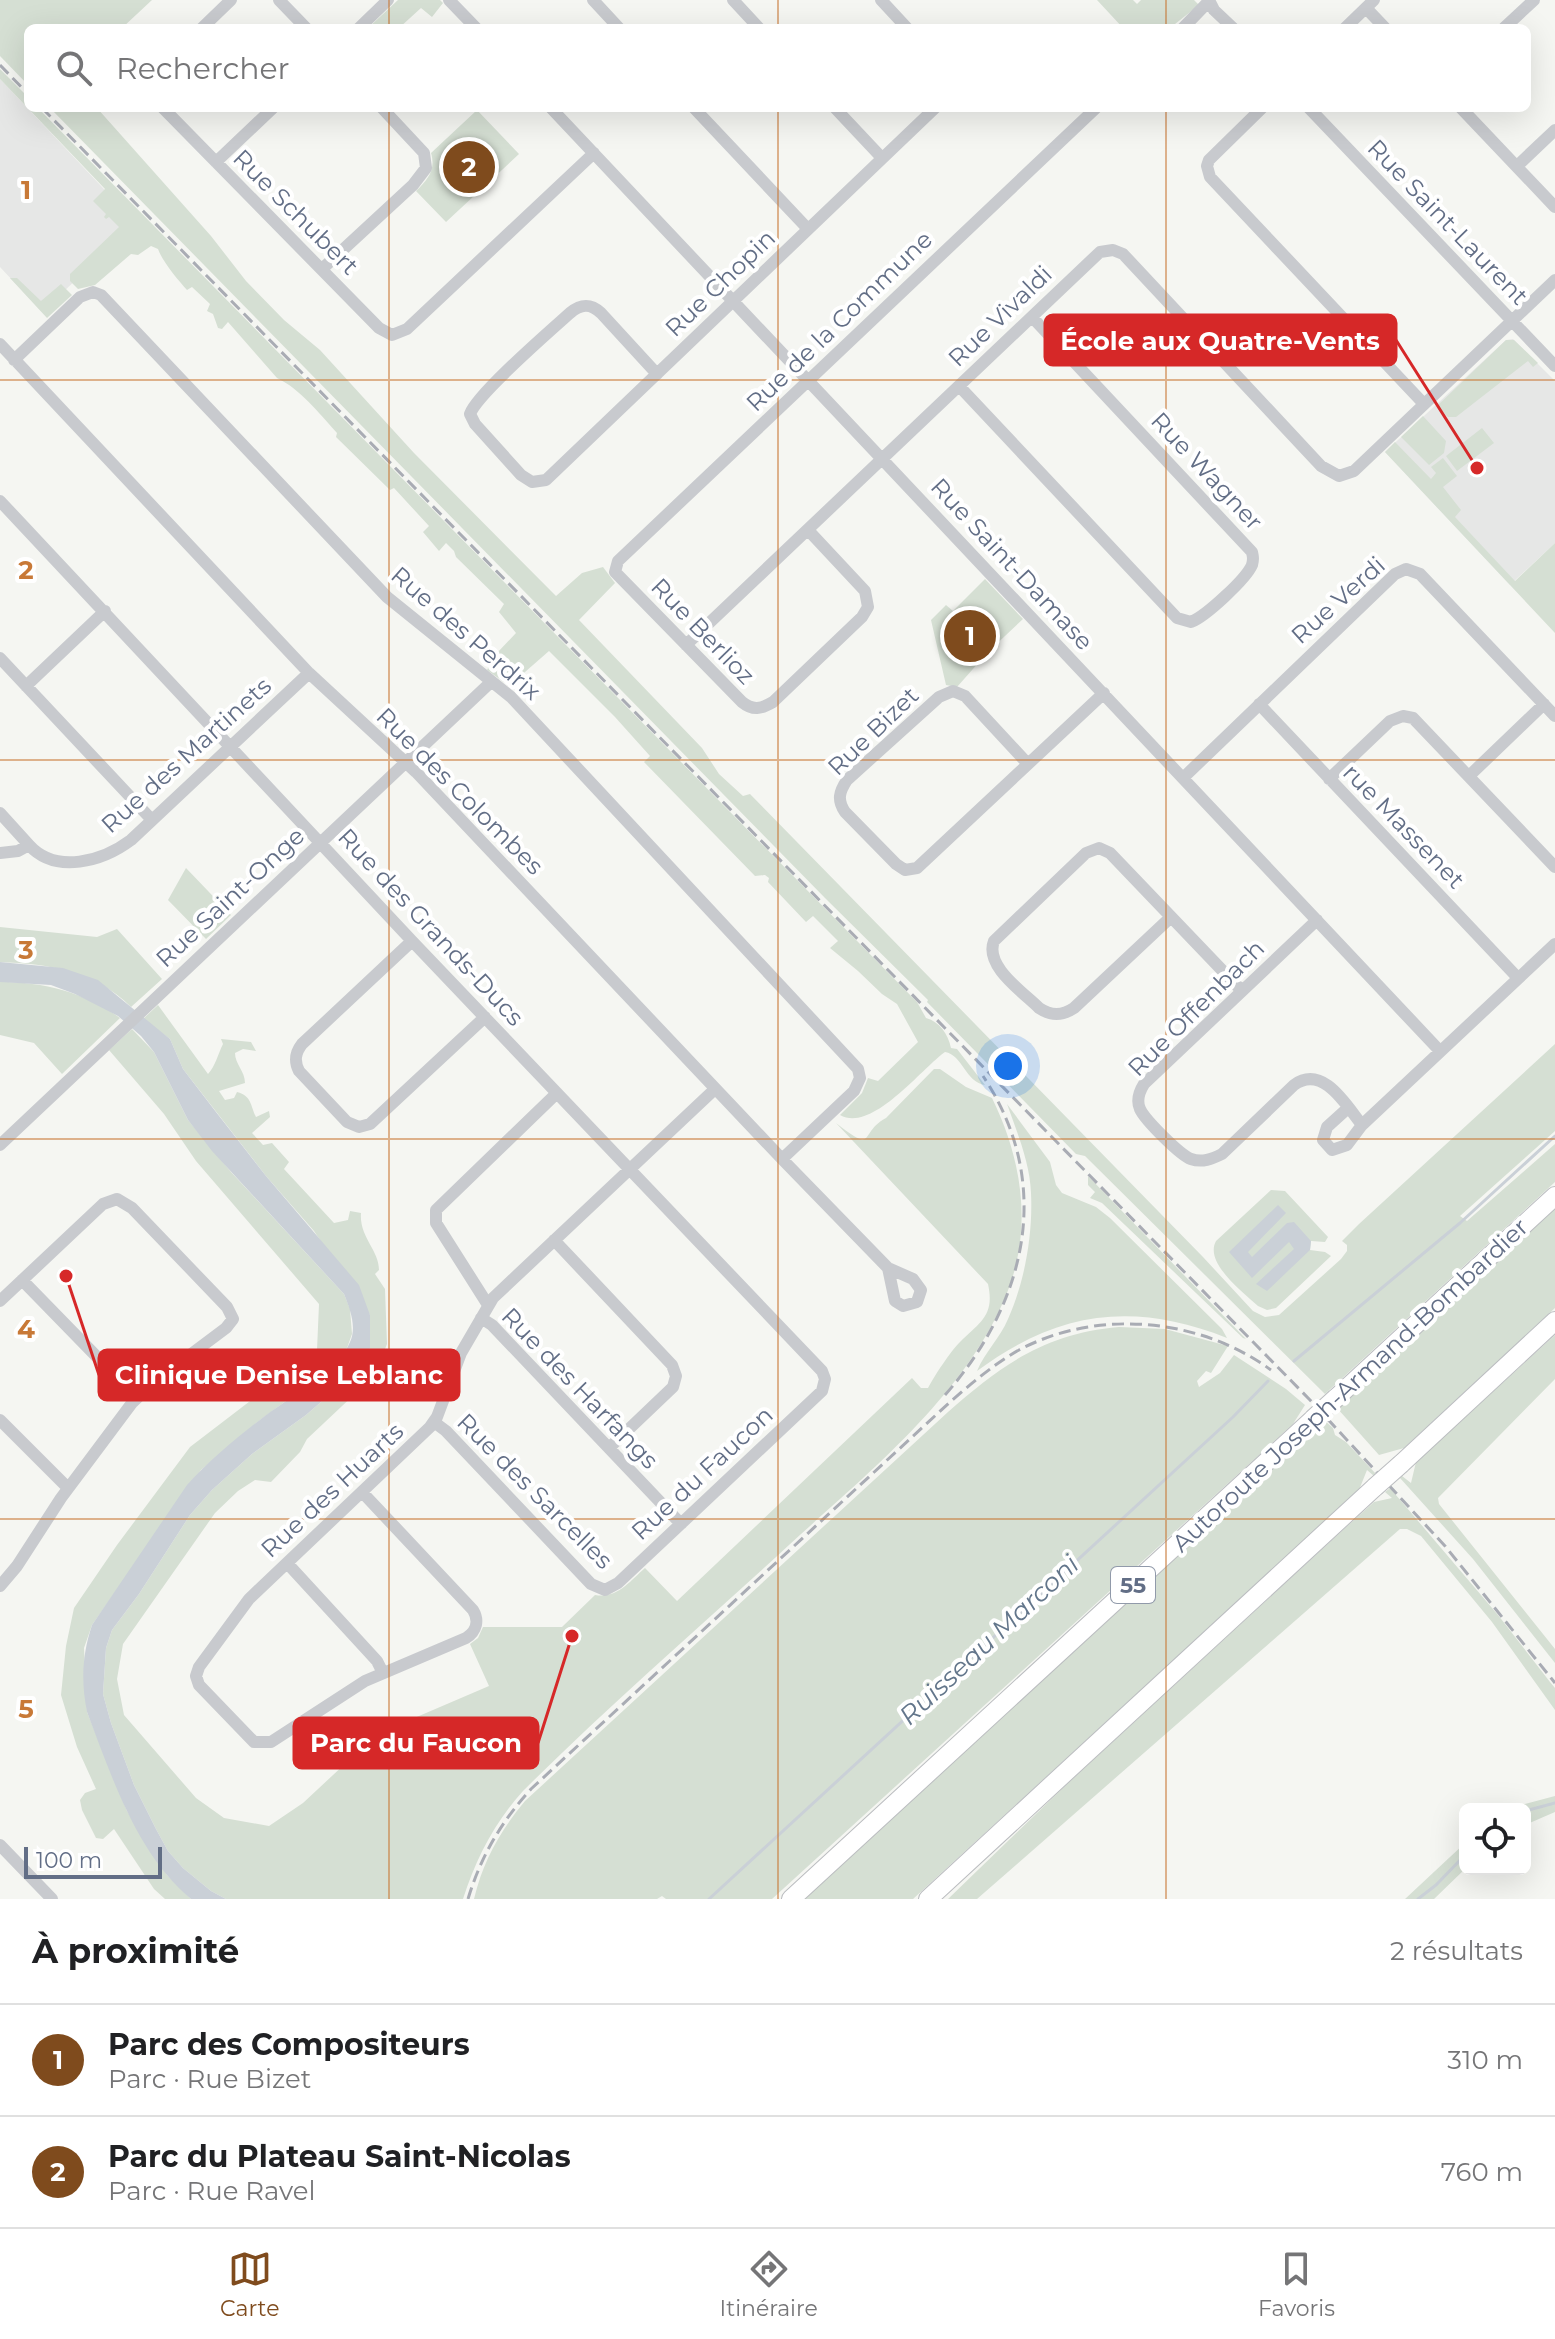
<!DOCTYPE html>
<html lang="fr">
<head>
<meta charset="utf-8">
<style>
	body { margin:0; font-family:Montserrat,sans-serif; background:#f6f6f6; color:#202124 }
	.controls { position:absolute; right:24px; bottom:24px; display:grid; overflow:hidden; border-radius:12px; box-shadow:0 8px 32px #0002 }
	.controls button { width:72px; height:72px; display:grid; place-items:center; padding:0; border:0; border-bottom:2px solid #e0e0e0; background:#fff; color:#202124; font:40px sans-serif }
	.scale { position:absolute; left:24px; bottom:20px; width:138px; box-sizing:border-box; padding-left:8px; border:4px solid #626e86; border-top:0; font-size:22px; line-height:28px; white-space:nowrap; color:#626e86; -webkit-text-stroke:6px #fff; paint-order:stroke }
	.you { position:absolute; left:1008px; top:1066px; width:28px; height:28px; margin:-20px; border:6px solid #fff; border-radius:50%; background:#1a73e8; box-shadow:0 0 0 12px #1a73e833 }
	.badge { display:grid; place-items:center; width:52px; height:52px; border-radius:50%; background:#7f4b1d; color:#fff; font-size:26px; font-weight:700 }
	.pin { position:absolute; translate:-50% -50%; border:4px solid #fff; box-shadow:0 2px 8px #0006 }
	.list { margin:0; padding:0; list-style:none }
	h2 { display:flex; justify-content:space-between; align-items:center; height:104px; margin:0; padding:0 32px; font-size:34px }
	h2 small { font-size:26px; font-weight:400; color:#757577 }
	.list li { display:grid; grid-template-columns:52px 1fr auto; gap:24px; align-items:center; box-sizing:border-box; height:112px; padding:0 32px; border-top:2px solid #e0e0e0 }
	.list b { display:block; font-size:30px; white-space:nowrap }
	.list p { margin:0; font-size:26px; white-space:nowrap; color:#757577 }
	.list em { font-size:26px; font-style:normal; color:#757577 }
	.icon { flex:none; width:44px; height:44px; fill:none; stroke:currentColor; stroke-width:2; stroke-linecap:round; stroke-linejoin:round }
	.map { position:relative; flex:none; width:1555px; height:1899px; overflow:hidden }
	.search { position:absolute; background:#fff; box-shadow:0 8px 32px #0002; left:24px; right:24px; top:24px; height:88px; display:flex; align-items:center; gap:20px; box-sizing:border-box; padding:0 28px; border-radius:12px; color:#757577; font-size:30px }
	.sheet { height:328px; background:#fff }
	nav { display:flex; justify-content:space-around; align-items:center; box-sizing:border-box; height:112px; border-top:2px solid #e0e0e0; background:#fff; font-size:22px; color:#757577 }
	nav a { display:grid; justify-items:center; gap:4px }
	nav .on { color:#7f4b1d }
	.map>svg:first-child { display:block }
	.built { fill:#e6e7e6 }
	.green { fill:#d5dfd3 }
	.water { fill:#cad0d7 }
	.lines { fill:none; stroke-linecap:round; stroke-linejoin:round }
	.stream { stroke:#cad0d7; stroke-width:3 }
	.highway-casing { stroke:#bbbdc0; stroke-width:20 }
	.minor { stroke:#c8cace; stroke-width:12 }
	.highway { stroke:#fff; stroke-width:18 }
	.rail { stroke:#a9acb4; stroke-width:3; stroke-dasharray:12 6; stroke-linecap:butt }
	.highway-bridge-casing { stroke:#bbbdc0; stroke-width:20; stroke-linecap:butt }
	.highway-bridge { stroke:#fff; stroke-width:18 }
	.grid { fill:none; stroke:#c87937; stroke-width:2; stroke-opacity:0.55 }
	.labels { text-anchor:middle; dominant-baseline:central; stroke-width:8; stroke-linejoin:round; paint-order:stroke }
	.shield { fill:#fff; stroke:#919aaa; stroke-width:2 }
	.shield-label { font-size:22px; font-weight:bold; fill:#626e86 }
	.street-label { font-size:24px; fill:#626e86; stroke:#fff }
	.water-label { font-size:26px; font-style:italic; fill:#63768b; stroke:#fff }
	.grid-label { font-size:26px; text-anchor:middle; font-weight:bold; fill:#c87937; stroke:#fff; stroke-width:8; stroke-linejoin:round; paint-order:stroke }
	.leader { fill:none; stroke:#d62828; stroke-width:3 }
	.callout-dot { fill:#d62828; stroke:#fff; stroke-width:3 }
	.callout { fill:#d62828; stroke:#d62828; stroke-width:3 }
	.callout-label { font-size:26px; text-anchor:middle; font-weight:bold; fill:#fff }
</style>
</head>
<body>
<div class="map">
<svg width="1555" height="1899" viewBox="0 0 1555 1899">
	<rect width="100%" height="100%" fill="#f5f6f2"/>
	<path class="built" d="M0,79L136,223L42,312L0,267Z
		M1513,339L1555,381V543L1510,585L1385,452L1506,340Z"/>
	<path class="green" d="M0,0H152L122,28H28V85L0,56Z
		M398,0H440L443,3L432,17L421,8L399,28H368Z
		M1097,0H1133L1137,4L1141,0H1194L1199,5L1170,28H1123Z
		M0,69L28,97V108H38L917,1002L926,1018C940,1022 948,1034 951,1048L957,1049L985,1085C965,1082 963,1055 945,1052C920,1070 872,1133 840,1115L862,1093L868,1078L878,1081L918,1042L897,1004L882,994L858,971L830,948L838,941L813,916L806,922L768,882L769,878L765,875L755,876L644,762L650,756L615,717L549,651L509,686L487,670L497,653L516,633L499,612L504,604L456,557L454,551L446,543L439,551L423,532L429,526L394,488L390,490L336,437L337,433C318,412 300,389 277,378L228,322L222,329L218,328L213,314L207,311L210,304L192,287L187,290C178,280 162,261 158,249L151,246L138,255L131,254L95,285L78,289L70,281V274L119,227L109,217L106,219L104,217L106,214L93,201L105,189L0,79Z
		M50,108H97L211,236L246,281L284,320L320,350L414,453L556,596L582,573L603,567L615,583L579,620L702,748L719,774L743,796L750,794L1203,1257L1253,1311L1265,1317L1279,1315L1341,1259L1347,1251V1245L1342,1241L1359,1224L1555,1044V1131L1460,1216L1467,1221L1555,1144V1182L1325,1394L1085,1156L1076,1154L927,1002L928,1000L825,898Z
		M477,110L519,154L446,222L416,191C428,179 436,170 431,153Z
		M10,278H17L41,301L61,284L72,295L47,318Z
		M1506,340H1514L1538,363L1533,367L1528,361L1456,417H1448L1437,406Z
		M1423,416L1446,441L1444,453L1429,465L1401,437Z
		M1482,428L1494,443L1457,471L1446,456Z
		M1395,442L1431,479L1436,473L1431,467L1443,458L1457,476L1443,487L1461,510L1455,517L1515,581L1555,543V633L1385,452Z
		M985,579L1023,619L988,652L957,687L946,685L931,620L946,605L953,611Z
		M186,868L231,915L206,939L168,900Z
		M0,927L97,937L117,929L162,979L131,1007C95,971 50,964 0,962Z
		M0,982C44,982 84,992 120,1018L62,1074L34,1043L0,1035Z
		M158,1005L208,1074C215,1067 218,1054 223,1044L221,1039L251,1042L256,1051L243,1049L235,1053C235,1064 245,1071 245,1083L219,1091L225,1100L234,1098L237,1092C252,1096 250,1105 256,1117L269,1111L270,1117L252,1133L263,1145L272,1143L289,1162L284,1169L334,1223L348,1220L350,1211L361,1213C359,1237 379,1250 379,1270L375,1274L385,1289L387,1344L375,1375L307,1439L300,1452L271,1482L255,1480L238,1491L215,1513L123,1644L117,1679L124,1715L196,1798L224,1818L269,1826L303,1803L377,1734L489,1686L470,1644L478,1638L483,1627H562L595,1595C617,1599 630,1581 645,1568L677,1601L912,1378L921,1388H928C935,1375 950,1352 960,1342C980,1322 995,1316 988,1284L836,1123C877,1155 858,1133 886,1118L934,1069H940L966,1087L992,1098C1021,1157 1032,1223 1010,1285C972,1390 869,1472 789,1545C700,1627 608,1706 523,1791C494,1823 476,1859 463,1899H226L211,1891L183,1868L168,1851L156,1829L134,1785L111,1723L103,1694L106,1648L112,1630L139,1594L190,1515L212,1490L252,1454L306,1415L359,1369L367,1358L370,1348V1315L314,1231L266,1176L183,1069L170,1039L143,1019Z
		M132,1029L154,1052L188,1120L231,1172L344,1294L350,1309L352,1334L347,1348L324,1373L260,1420L201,1470L92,1625L84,1648L87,1712L127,1811L167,1875L191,1899H165L154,1889L114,1829L103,1839L96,1838L82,1810L80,1800L85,1793L96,1789L77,1747L61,1695L66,1646L74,1608L117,1545L190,1447L317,1350L319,1304L196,1161L164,1114L109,1050Z
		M1007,1104L1050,1162L1056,1185L1062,1193L1096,1207L1110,1218L1222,1329L1227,1338C1133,1301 1058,1311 977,1371C985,1352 1000,1338 1008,1319C1025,1281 1033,1234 1031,1193C1030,1163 1017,1132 1007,1104Z
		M1088,1176L1246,1339L1243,1338L1102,1203L1090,1198L1095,1192L1088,1185Z
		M1271,1190L1285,1191L1328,1237L1325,1242L1311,1241L1310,1250L1325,1252L1331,1256L1276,1308L1267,1310L1258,1306C1243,1292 1204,1263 1216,1241Z
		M1555,1205V1308L1404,1448L1379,1455L1337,1408Z
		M1119,1327L1165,1329L1228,1346L1211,1373L1206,1371L1197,1381L1199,1387L1220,1373L1234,1355L1286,1389L1305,1405L1293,1424L772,1899H666L662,1896L657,1899H474C483,1861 500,1831 525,1801L948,1412C1001,1365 1046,1333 1119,1327Z
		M1555,1335V1379L1438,1498L1439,1504L1555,1649V1663L1473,1559L1400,1478L1402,1476L1411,1483L1416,1462Z
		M1324,1420L1333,1428L1335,1435L1346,1442L1376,1474L1374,1476L1367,1470L1359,1490L913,1899H802Z
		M1390,1488L1498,1615L1550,1682L1555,1688V1710L1492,1622L1421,1536L1407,1529H1400L977,1899H948L1067,1784L1344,1529L1374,1502L1392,1498L1385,1492Z
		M1555,1796V1812L1525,1825V1809H1506Z
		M1465,1843V1869L1434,1899H1405Z"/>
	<path class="water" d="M0,962L63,968L98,980L170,1039L183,1069L216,1112L266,1176L359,1285L370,1315V1348L367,1358L359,1369L306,1415L252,1454L212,1490L190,1515L139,1594L112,1630L106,1648L103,1694L111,1723L134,1785L156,1829L168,1851L183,1868L211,1891L226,1899H191C136,1853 112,1777 87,1712C81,1682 82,1655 92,1625L187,1485C209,1461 235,1439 261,1419C284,1401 340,1368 350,1342C357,1327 350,1309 344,1294L212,1151L188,1120L154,1052L141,1036L118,1016L75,994L51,985L0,982Z
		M1278,1205L1286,1213L1248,1252L1252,1257L1287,1223L1294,1222L1311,1241L1310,1250L1267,1291L1256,1284L1294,1249L1289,1242L1252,1278L1229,1252Z"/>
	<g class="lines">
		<path class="stream" d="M1294,1361L1460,1223L1555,1136
			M1525,1811L1555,1803
			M709,1899L1233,1417L1268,1381
			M1418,1899L1436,1885L1465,1855"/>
		<defs>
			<path id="highway" d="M1336,1398L1555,1196
				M1401,1464L1555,1321
				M791,1899L1313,1419
				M928,1899L1375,1487"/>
		</defs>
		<use href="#highway" class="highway-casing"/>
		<path class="minor" d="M279,0L306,28
			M449,0L476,28
			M593,0L619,28
			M733,0L759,28
			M881,0L907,28
			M1209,0L1214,10L1233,28
			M1366,8L1385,28
			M202,28L231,0
			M359,28L388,0
			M1183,28L1210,0
			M1345,28L1374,0
			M1504,28L1534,0
			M163,108L379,328L392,335L407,329L594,153
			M551,108L1439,1050
			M694,108L808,229
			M835,108L882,158
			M1262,108L1209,160L1207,166L1210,177L1424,404
			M1309,108L1555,366
			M1461,108L1555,207
			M216,162L273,108
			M1517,166L1555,130
			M322,269L413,185L426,168L424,153L382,108
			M0,344L309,673L416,772L782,1159L888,1268L913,1279L921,1290L917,1302L903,1306L895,1301L888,1268
			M14,360L80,297L93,292L101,295L387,597L511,697L858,1069L860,1078L854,1091L782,1159
			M657,374L601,313C590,303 581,304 570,313C550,331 477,394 470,414L475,424L521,475L532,482L546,480L935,108
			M959,386L1177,618L1191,622C1206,616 1246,579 1252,565C1254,558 1253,558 1252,552L1032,317
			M0,501L412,941L822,1371L825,1379L822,1391L618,1583L605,1590L591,1584L446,1431L434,1422
			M808,530L865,591L868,607L862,617L773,702C761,709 753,711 742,702L615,572L618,561L1096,108
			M686,645L1100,252L1113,250L1123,254L1321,466L1339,476L1354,471L1555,280
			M0,658L152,820
			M26,686L105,611
			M1259,704L1518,978
			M1028,764L965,696L953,691L939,697L847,780C839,792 837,800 845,812L896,864L905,870L917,868L1104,693
			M1469,776L1544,704
			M1183,778L1395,574L1406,569L1420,574L1555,716
			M1329,779L1390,721L1403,716L1413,718L1555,867
			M0,813L29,845
			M0,853L18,851L29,845C56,875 103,861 131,840L309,673
			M1171,917L1074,1008C1062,1016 1051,1016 1039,1008C1023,992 984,966 994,941L1086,853L1099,848L1110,853L1242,991
			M1317,920L1144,1084C1139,1092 1136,1100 1140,1109C1145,1120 1180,1155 1191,1159C1202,1163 1212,1159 1222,1154L1294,1085C1323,1064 1346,1105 1362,1125
			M412,941L302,1044C295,1053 294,1061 299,1071L347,1122L359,1127L370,1124L485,1017
			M1348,1108L1327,1127L1323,1140L1332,1150L1347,1145L1362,1125L1555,944
			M0,1145L491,682
			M554,1240L672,1365L676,1376L673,1387L609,1448
			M22,1280L137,1398
			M0,1301L103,1204L117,1199L132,1208L227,1307L233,1319L226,1328L154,1382L132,1403L61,1498L17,1566L0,1586
			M488,1305L436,1223V1210L557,1093
			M481,1318L492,1325L681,1524
			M0,1420L68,1488
			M362,1492L473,1610C479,1620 477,1631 466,1638L365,1681L271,1742H254L199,1685L196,1676L199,1667L249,1599L430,1427L437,1417L461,1353L493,1298L715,1089
			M287,1563L377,1661L383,1673
			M0,1845L52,1899"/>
		<use href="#highway" class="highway"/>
		<path class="rail" d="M0,65L28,94
			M42,108L1310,1400L1445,1546L1555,1683
			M945,1395C1026,1303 1055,1184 983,1076
			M468,1899C481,1856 501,1822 531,1789L950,1402C972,1383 994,1364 1019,1350C1098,1308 1200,1318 1271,1370"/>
		<defs>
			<path id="highway-bridge" d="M1313,1419L1336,1398
				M1375,1487L1401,1464"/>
		</defs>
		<use href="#highway-bridge" class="highway-bridge-casing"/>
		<use href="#highway-bridge" class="highway-bridge"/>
	</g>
	<path class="grid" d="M389,0V28M778,0V28M1166,0V28M389,108V1899M778,108V1899M1166,108V1899M0,380H1555M0,760H1555M0,1139H1555M0,1519H1555"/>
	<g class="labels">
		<rect class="shield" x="1111" y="1567" width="44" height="36" rx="6"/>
		<g class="shield-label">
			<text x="1133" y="1585">55</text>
		</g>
		<g class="street-label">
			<text transform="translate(296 212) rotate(45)">Rue Schubert</text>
			<text transform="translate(1448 222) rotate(46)">Rue Saint-Laurent</text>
			<text transform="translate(720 283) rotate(-44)">Rue Chopin</text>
			<text transform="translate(1000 316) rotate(-44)">Rue Vivaldi</text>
			<text transform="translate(839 321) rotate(-44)">Rue de la Commune</text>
			<text transform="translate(1207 471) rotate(47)">Rue Wagner</text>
			<text transform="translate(1012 564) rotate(47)">Rue Saint-Damase</text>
			<text transform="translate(1338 600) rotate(-42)">Rue Verdi</text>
			<text transform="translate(703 631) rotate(46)">Rue Berlioz</text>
			<text transform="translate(466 633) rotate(41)">Rue des Perdrix</text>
			<text transform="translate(873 731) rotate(-44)">Rue Bizet</text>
			<text transform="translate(186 755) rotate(-42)">Rue des Martinets</text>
			<text transform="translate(460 791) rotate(45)">Rue des Colombes</text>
			<text transform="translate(1404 826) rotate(46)">rue Massenet</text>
			<text transform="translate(230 897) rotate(-43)">Rue Saint-Onge</text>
			<text transform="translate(431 927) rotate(47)">Rue des Grands-Ducs</text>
			<text transform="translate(1196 1008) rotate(-45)">Rue Offenbach</text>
			<text transform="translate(1350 1385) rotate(-43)">Autoroute Joseph-Armand-Bombardier</text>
			<text transform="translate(580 1388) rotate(46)">Rue des Harfangs</text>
			<text transform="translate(702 1473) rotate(-43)">Rue du Faucon</text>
			<text transform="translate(332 1490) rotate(-43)">Rue des Huarts</text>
			<text transform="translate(535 1491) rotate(45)">Rue des Sarcelles</text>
		</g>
		<g class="water-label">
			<text transform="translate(989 1640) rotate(-43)">Ruisseau Marconi</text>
		</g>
	</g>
	<g class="grid-label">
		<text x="26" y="199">1</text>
		<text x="26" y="579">2</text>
		<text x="26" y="959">3</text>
		<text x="26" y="1338">4</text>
		<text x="26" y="1718">5</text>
	</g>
	<path class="leader" d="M1477 468L1396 340M66 1276L99 1375M572 1636L538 1743"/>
	<g class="callout-dot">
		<circle cx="1477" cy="468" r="8"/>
		<circle cx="66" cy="1276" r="8"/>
		<circle cx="572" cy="1636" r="8"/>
	</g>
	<g class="callout">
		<rect x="1045" y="315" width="351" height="50" rx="8"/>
		<rect x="99" y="1350" width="360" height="50" rx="8"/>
		<rect x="294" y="1718" width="244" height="50" rx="8"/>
	</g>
	<g class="callout-label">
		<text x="1220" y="350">École aux Quatre-Vents</text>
		<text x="279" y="1384">Clinique Denise Leblanc</text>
		<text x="416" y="1752">Parc du Faucon</text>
	</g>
</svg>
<div class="controls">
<button><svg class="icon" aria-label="locate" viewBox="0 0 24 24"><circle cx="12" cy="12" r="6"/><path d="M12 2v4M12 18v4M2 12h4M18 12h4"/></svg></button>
</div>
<div class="scale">100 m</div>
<div class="you"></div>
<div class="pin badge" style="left:970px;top:636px">1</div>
<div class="pin badge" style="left:469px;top:167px">2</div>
<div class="search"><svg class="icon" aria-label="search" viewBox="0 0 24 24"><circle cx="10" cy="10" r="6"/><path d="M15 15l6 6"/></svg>Rechercher</div>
</div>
<section class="sheet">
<h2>À proximité<small>2 résultats</small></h2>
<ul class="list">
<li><span class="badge">1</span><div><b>Parc des Compositeurs</b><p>Parc · Rue Bizet</p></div><em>310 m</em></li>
<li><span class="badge">2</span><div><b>Parc du Plateau Saint-Nicolas</b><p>Parc · Rue Ravel</p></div><em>760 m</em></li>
</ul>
</section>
<nav>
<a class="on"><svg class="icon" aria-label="map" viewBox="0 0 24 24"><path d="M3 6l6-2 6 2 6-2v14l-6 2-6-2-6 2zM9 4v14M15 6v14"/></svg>Carte</a>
<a><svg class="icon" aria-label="directions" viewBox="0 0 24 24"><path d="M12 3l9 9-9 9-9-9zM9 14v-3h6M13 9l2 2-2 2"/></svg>Itinéraire</a>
<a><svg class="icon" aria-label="saved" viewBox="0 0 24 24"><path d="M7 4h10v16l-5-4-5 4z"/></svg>Favoris</a>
</nav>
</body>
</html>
